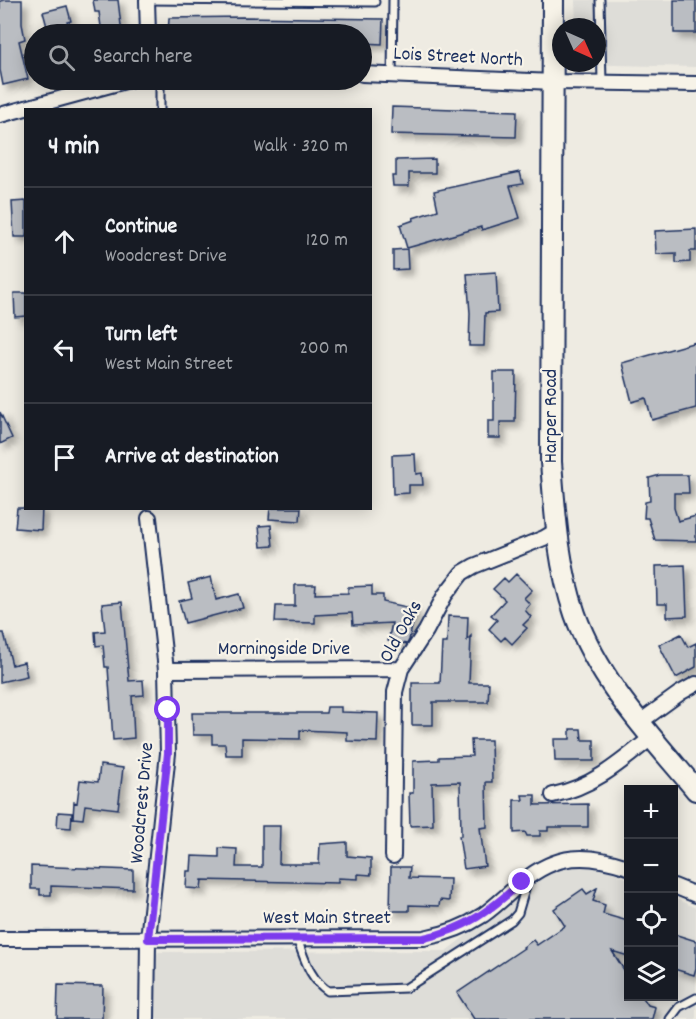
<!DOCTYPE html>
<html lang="en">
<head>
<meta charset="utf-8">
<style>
	body { margin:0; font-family:Dekko,sans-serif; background:#20242c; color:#f1f3f6 }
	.controls { position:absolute; right:18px; bottom:18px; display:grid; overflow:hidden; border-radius:0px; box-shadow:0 3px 15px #0003 }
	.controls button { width:54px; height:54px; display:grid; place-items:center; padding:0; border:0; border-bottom:2px solid #363941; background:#171b24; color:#f1f3f6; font:30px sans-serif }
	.compass { position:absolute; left:552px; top:18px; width:54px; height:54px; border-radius:50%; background:#171b24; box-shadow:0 3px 15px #0003; rotate:135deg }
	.stop { position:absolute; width:18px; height:18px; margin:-14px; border:4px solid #7c3aed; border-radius:50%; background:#fff }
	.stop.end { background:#7c3aed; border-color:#fff; box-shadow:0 2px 6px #0008 }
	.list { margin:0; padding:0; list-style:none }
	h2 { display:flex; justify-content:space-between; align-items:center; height:78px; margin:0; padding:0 24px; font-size:26px }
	h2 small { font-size:20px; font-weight:400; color:#9ea1a6 }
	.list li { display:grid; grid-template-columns:39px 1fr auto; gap:18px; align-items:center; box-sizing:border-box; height:108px; padding:0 24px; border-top:2px solid #363941 }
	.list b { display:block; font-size:22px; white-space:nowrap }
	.list p { margin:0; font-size:20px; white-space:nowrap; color:#9ea1a6 }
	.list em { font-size:20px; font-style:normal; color:#9ea1a6 }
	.icon { flex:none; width:33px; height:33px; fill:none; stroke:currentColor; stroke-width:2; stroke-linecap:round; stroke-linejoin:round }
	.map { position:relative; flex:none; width:696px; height:1019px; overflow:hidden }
	.search { position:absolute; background:#171b24; box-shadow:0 3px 15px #0003; left:24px; top:24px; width:348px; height:66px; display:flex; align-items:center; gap:15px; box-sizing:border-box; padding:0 21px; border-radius:33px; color:#9ea1a6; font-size:22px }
	.panel { position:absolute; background:#171b24; box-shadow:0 3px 15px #0003; left:24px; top:108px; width:348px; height:402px; border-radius:0px }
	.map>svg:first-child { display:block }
	.built { fill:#deddd8 }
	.building { fill:#babdc2; stroke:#1b2f5e; stroke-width:1.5; filter:url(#shadow) }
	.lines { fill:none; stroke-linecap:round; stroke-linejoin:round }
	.lane-casing { stroke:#1b2f5e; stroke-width:11 }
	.street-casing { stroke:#1b2f5e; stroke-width:18 }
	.secondary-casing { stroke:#1b2f5e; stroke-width:24 }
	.lane { stroke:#f7f3e8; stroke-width:7 }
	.street { stroke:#f7f3e8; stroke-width:14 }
	.secondary { stroke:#f7f3e8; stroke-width:20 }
	.route { stroke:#7c3aed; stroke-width:8 }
	.labels { text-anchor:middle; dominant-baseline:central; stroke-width:4.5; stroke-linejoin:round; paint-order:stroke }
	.street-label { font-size:20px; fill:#1b2f5e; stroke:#f7f3e8 }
</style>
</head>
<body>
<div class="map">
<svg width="696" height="1019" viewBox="0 0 696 1019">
	<defs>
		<filter id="shadow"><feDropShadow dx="5.5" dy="5.5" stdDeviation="3" flood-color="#0004"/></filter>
	</defs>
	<rect width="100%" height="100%" fill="#eeebe2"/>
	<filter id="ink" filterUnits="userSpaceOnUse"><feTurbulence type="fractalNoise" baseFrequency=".0167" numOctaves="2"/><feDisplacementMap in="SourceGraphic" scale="12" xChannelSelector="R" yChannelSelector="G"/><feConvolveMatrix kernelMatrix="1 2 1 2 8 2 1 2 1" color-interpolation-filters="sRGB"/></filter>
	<g filter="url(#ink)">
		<path class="built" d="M575,0H696V67L576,64L597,63V27H576Z
			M582,864L604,868L628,879V996H674V898L696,908V1019H154V962L158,952L446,951L553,869Z"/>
		<path class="building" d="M4,0H22V24L25,39L19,41L28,79L3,85L0,70V1Z
			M93,0H118L122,34H102L99,12H95Z
			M674,0H696V33H674Z
			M67,6L71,21L67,22L70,34H49L43,12Z
			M242,17L383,19L382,44L362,43V34H168L169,18Z
			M392,107L517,111L516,137L391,134Z
			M435,159V173H409V186H393L392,176H396V160Z
			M520,172L523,184L510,186L520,218L482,230L481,227L407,248L400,225L414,220L413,218L438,210L434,191Z
			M26,201V237H14L12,202Z
			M696,229V251H690V262L676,263V253L656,254L655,231Z
			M407,249L408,269L393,270V250Z
			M496,272L498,312L485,313L484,346H469L470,313L467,274Z
			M14,293H26V316L15,317Z
			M696,342V408L652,420L646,398L632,402L622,363Z
			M494,372H516L515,422H500V438H488V421H494Z
			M0,412L12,438L0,444Z
			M415,454L416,474L422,473L423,485H409V493L393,494L392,455Z
			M660,475H688L689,493H674V508L678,521L696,516V541L655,540L648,518H644L645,502L650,501L649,478Z
			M17,508H42L41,530L15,528Z
			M270,508H301L300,521L269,519Z
			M271,525L273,546L261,547L259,526Z
			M685,565L687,616L667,617V604H657L656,566Z
			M516,574L532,590L524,598L530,604L525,610L531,617L523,625L527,628L512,644L505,637L501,641L489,629L497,620L491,615L505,600L493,589L504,578L508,582Z
			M211,577L216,600L239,594L243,608L185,623L179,601L192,598L188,583Z
			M295,585H316L315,594L348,593V587L372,586V595H383V602L416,609L409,640L407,644L388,641L392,623L353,625L352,613L315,615V623L275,622L276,606H295Z
			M122,602L129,681L143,680L144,695L132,696L134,738L113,740L108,667H105L103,645L96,646L95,632L105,631L102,604Z
			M448,616L468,617L467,640L471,636L469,683H489L488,702H433V725H412V683H440L442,643H447Z
			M0,633H4L12,665L24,662L27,676L0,682Z
			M681,634L688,647L696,643V667L676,678L659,645Z
			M327,707H341V712L378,713L377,742L347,741V732L300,730V739L242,738V755H226L225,744H212V735H193L192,713H326Z
			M570,729H581L582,740H594V761H555L554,739H570Z
			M471,740H491L492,782H486L487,827L480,828L485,866L464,869L459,836H461L460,782L432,783L433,825L410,826L409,793H413V761L439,760V757L472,756Z
			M100,765L123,768L118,809L85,805L83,819L73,818L74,802L77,803L80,780L98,782Z
			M522,795H535V805L588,804V827H548V831H540V836H527L525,832L514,833V800H523Z
			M58,812L72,813L71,828L57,827Z
			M262,826H280L279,864H319L320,844L347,842V856L371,858V875L358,874V879L338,878V883L202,880L201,889L186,888L187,871H191L192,856L219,857V848L237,849L236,867H262Z
			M31,866L133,870V889L51,886V895H40V889H31Z
			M391,867H410L409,878L450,879L449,901L440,900L439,906L409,905V911H390Z
			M597,888L593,901L605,905L603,914L628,921V956L612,951L628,976V996H642L648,1005L655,1007L652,1019H474L457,993L524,948L523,947L533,940L537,945L565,926L554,909L583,889L587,894Z
			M674,934L696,941V968L694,975L674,969Z
			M58,985L103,986L102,1019H57Z"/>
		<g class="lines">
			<defs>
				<path id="lane" d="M147,0L375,2
					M600,0L602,82
					M392,75L393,0
					M160,80V110
					M297,939C305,959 309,978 328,991L406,988L512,920L518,913L528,879
					M670,1019L679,1007L696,998"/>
				<path id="street" d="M147,0L148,34
					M362,74L554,82L696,84
					M0,115L129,80
					M166,670L401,669
					M640,722L680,693L696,684
					M553,795C593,787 621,762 652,737
					M393,856L395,692L401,669L426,631L445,595L462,573L474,566L544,538L556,531
					M674,886L696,895
					M0,939L424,938C445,934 465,927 483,915C497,905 509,893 522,882C557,853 587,853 628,867
					M147,1019L148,939L168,753L166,670L149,518"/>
				<path id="secondary" d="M553,0L551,462C555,513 558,565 575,614C599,682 651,736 696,790"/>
			</defs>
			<use href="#lane" class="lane-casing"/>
			<use href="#street" class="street-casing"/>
			<use href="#secondary" class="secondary-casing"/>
			<use href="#lane" class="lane"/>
			<use href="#street" class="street"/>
			<use href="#secondary" class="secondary"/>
		</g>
	</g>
	<g class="lines" filter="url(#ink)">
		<path class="route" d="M168,710V753L148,939L424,938C467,929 490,910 522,882"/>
	</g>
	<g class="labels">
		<g class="street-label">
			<text transform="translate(458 58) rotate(3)">Lois Street North</text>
			<text transform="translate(552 416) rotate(-90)">Harper Road</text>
			<text transform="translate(402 632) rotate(-61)">Old Oaks</text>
			<text x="284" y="650">Morningside Drive</text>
			<text transform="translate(143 803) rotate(-85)">Woodcrest Drive</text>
			<text x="327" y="919">West Main Street</text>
		</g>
	</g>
</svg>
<div class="controls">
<button>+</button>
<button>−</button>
<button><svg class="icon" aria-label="locate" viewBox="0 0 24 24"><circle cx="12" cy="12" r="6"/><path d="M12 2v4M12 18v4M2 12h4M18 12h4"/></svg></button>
<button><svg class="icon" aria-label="layers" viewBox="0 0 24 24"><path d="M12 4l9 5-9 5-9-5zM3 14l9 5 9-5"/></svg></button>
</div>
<svg class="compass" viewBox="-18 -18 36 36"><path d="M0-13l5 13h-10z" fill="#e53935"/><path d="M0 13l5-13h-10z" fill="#9ea1a6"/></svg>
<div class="stop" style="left:168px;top:710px"></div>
<div class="stop end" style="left:522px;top:882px"></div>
<div class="search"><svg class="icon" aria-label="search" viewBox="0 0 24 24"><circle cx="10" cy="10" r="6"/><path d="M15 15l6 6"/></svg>Search here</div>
<section class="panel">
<h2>4 min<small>Walk · 320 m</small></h2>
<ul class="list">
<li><svg class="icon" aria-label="ahead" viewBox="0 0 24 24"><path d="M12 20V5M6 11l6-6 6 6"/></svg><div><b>Continue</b><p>Woodcrest Drive</p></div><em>120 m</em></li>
<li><svg class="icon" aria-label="left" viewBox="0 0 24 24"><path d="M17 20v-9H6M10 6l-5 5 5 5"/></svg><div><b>Turn left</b><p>West Main Street</p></div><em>200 m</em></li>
<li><svg class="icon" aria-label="arrive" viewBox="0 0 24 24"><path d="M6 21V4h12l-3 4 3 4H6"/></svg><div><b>Arrive at destination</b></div></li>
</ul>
</section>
</div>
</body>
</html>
